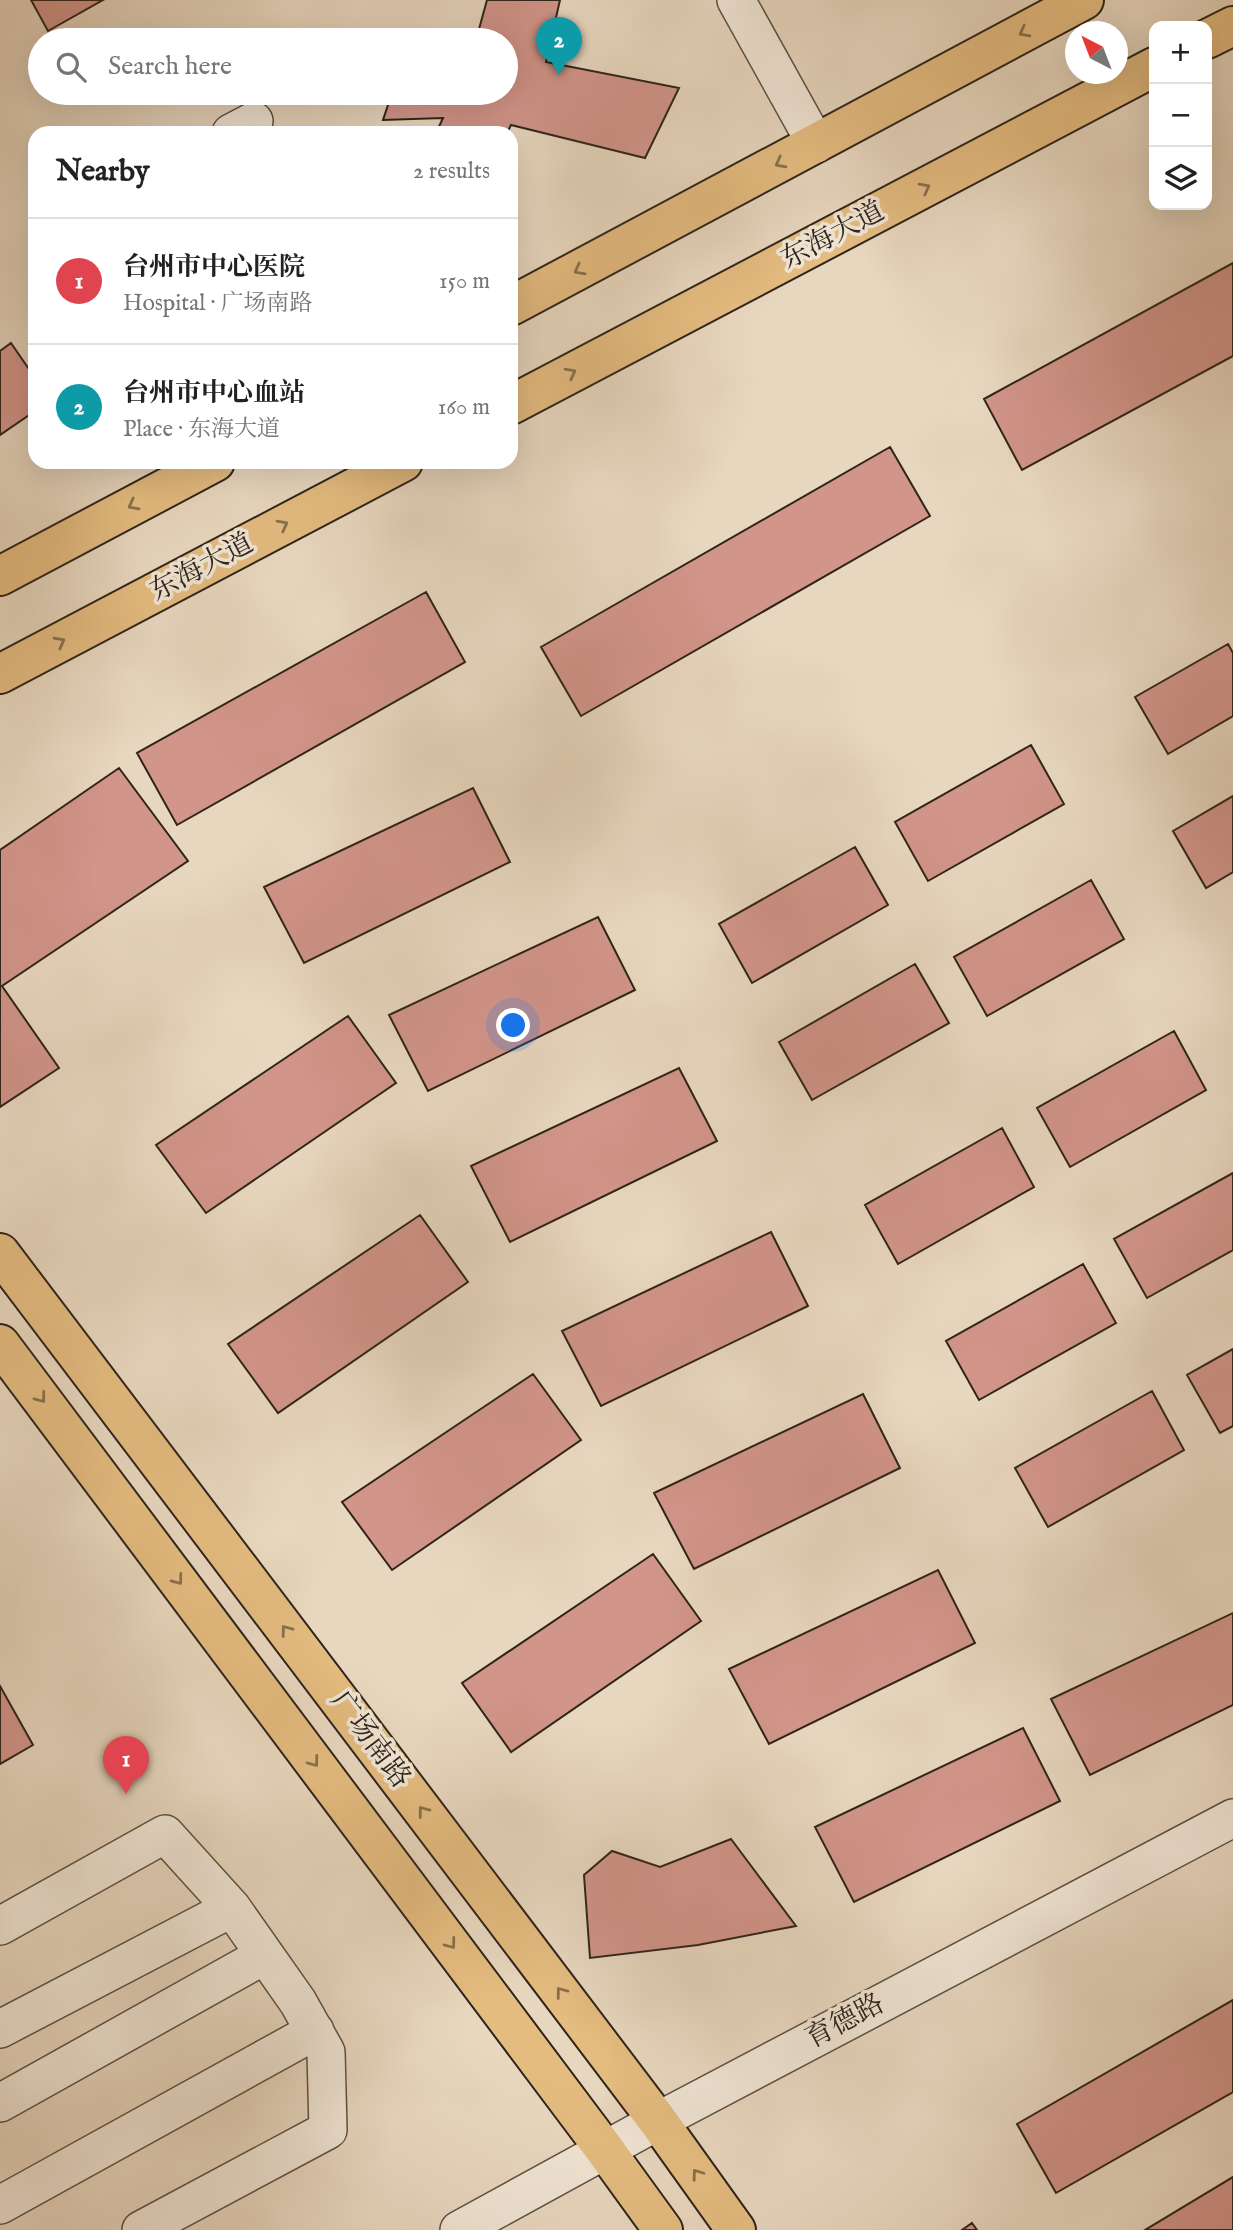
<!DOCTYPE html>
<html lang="en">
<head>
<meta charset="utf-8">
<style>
	body { margin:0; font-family:"IM FELL English","Noto Serif SC",serif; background:#f6f6f6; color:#222 }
	.controls { position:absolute; right:21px; top:21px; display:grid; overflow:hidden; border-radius:14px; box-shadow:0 7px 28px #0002 }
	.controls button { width:63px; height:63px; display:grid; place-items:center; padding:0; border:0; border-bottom:2px solid #e0e0e0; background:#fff; color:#222; font:35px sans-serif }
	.compass { position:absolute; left:1065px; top:21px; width:63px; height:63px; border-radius:50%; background:#fff; box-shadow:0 7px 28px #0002; rotate:318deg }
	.you { position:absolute; left:514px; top:1026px; width:24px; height:24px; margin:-18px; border:5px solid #fff; border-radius:50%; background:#1a73e8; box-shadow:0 0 0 10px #1a73e833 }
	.badge { display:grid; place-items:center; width:46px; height:46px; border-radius:50%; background:#8f2418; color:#fff; font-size:23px; font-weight:700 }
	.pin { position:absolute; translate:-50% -58px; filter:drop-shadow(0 2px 4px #0008) }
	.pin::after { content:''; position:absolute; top:37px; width:24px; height:21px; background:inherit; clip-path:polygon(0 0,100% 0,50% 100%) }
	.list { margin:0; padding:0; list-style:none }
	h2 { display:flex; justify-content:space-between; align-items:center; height:91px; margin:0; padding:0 28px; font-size:30px }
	h2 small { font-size:23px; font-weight:400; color:#767676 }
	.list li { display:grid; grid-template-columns:46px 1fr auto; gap:21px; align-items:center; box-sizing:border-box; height:126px; padding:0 28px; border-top:2px solid #e0e0e0 }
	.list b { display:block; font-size:26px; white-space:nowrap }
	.list p { margin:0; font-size:23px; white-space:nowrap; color:#767676 }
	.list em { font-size:23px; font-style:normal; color:#767676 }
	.icon { flex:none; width:38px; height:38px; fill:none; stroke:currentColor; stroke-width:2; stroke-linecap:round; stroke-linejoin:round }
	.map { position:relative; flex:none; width:1233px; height:2230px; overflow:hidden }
	.search { position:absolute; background:#fff; box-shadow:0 7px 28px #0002; left:28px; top:28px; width:490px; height:77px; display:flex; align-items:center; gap:18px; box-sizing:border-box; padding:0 24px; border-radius:38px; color:#767676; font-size:26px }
	.panel { position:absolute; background:#fff; box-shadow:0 7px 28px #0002; left:28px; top:126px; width:490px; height:343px; border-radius:21px }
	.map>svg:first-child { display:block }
	.building { fill:#d2958a; stroke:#2e241a; stroke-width:2 }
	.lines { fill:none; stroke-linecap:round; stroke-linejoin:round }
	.minor-casing { stroke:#5c5143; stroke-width:40 }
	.major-casing { stroke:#2e241a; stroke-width:42 }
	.minor { stroke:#f0e5d5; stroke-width:37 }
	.major { stroke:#e4bc80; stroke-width:38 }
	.oneway { stroke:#89704d }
	.labels { text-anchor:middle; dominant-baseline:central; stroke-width:7; stroke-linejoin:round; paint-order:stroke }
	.street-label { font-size:28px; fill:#2e241a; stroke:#f0e5d5 }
</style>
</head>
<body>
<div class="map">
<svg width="1233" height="2230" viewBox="0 0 1233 2230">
	<rect width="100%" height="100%" fill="#e8d7bf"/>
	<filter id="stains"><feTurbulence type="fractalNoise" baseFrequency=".00286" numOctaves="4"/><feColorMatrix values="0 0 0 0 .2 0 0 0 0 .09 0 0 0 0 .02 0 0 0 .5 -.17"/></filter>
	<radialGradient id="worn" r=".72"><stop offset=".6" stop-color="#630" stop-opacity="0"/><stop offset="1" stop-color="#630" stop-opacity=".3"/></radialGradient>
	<path class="building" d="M31,0H103L48,31Z
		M487,0H560L546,62L679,88L645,158L511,125L507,133H436L443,118L383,120L392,93H506V40H476Z
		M1233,263V356L1022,470L984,399Z
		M11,343L35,378V411L0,435V351Z
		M890,447L930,516L581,716L541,647Z
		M426,592L465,662L177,825L137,753Z
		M1228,644L1233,653V716L1168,754L1135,697Z
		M1031,745L1064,804L928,881L895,822Z
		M119,768L188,861L2,986L59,1068L0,1107V850Z
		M473,788L510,862L304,963L264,887Z
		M1233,796V872L1206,888L1173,831Z
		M855,847L888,905L752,983L719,924Z
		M1091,880L1124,939L987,1016L954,957Z
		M598,917L635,990L428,1091L389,1015Z
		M915,964L949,1023L812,1100L779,1042Z
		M348,1016L396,1083L206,1213L156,1145Z
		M1174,1031L1206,1090L1070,1167L1037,1108Z
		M679,1068L717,1141L510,1242L471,1166Z
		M1002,1128L1034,1187L898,1264L865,1205Z
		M1233,1173V1250L1147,1298L1114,1239Z
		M420,1215L468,1282L278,1413L228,1344Z
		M771,1232L808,1306L601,1406L562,1331Z
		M1083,1264L1116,1323L979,1400L946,1341Z
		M1233,1349V1426L1220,1433L1187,1375Z
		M533,1374L581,1440L392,1570L342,1502Z
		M1152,1391L1184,1450L1048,1527L1015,1468Z
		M863,1394L900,1468L694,1569L654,1493Z
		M653,1554L701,1621L511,1752L462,1683Z
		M938,1570L975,1643L769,1744L729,1669Z
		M1233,1613V1705L1090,1775L1051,1699Z
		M0,1686L33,1745L0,1764Z
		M1023,1728L1060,1801L854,1902L815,1827Z
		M731,1839L796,1926L698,1945L590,1958L584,1875L612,1851L660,1867Z
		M1233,2000V2092L1056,2193L1017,2124Z
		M1233,2177V2230H1145Z
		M972,2223L977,2230H962Z"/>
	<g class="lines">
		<defs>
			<path id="minor" d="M736,0L816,144
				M231,133L254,121
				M0,1926L165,1834L232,1908L298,2002L326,2052L328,2130L141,2230
				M0,2029L232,1908
				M0,2103L265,1955
				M0,2205L315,2031
				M459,2230L658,2121L1233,1818"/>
			<path id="major" d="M1207,39L1233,26
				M511,306L1084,0
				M511,405L1154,67
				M0,576L215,462
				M0,674L403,462
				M0,1253L658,2121L736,2230
				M0,1344L605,2150L663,2230"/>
		</defs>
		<use href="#minor" class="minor-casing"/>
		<use href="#major" class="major-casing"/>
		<use href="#minor" class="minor"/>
		<use href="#major" class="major"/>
	</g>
	<defs><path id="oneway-chevron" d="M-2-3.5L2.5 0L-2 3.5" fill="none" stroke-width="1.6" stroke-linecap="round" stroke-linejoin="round" transform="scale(1.75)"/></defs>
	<g class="oneway">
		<use href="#oneway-chevron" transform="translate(1024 32) rotate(152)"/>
		<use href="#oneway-chevron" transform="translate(780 163) rotate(152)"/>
		<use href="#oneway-chevron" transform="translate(925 188) rotate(-28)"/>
		<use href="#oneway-chevron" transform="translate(579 270) rotate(152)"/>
		<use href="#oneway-chevron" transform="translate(571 373) rotate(-28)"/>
		<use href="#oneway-chevron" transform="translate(133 505) rotate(152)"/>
		<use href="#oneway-chevron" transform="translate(283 525) rotate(-28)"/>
		<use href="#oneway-chevron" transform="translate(60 642) rotate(-28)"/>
		<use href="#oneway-chevron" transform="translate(41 1398) rotate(53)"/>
		<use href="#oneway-chevron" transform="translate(178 1580) rotate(53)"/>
		<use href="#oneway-chevron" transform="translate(286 1630) rotate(-127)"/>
		<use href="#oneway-chevron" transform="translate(314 1762) rotate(53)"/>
		<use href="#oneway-chevron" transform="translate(423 1811) rotate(-127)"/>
		<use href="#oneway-chevron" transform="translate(451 1944) rotate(53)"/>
		<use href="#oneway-chevron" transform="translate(561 1992) rotate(-127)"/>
		<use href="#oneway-chevron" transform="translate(697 2174) rotate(-126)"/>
	</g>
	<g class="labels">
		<g class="street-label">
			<text transform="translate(833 236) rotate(-28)">东海大道</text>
			<text transform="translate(202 568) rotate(-28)">东海大道</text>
			<text transform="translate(370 1740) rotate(53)">广场南路</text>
			<text transform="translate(845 2022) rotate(-28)">育德路</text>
		</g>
	</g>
	<rect width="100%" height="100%" filter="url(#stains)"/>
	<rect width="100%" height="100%" fill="url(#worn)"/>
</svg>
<div class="controls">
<button>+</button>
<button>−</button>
<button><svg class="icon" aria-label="layers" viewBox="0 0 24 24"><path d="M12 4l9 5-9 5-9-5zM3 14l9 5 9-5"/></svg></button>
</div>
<svg class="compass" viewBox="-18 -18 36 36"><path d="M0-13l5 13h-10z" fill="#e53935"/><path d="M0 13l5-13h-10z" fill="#767676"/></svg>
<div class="you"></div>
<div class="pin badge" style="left:126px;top:1794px;background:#e0444e">1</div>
<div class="pin badge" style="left:559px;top:75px;background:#0f9aa8">2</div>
<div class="search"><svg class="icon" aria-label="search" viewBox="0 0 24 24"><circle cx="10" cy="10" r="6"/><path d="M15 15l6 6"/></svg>Search here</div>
<section class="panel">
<h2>Nearby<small>2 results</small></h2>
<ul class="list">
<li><span class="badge" style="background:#e0444e">1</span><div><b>台州市中心医院</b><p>Hospital · 广场南路</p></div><em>150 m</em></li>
<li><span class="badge" style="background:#0f9aa8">2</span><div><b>台州市中心血站</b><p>Place · 东海大道</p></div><em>160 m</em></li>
</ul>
</section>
</div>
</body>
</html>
